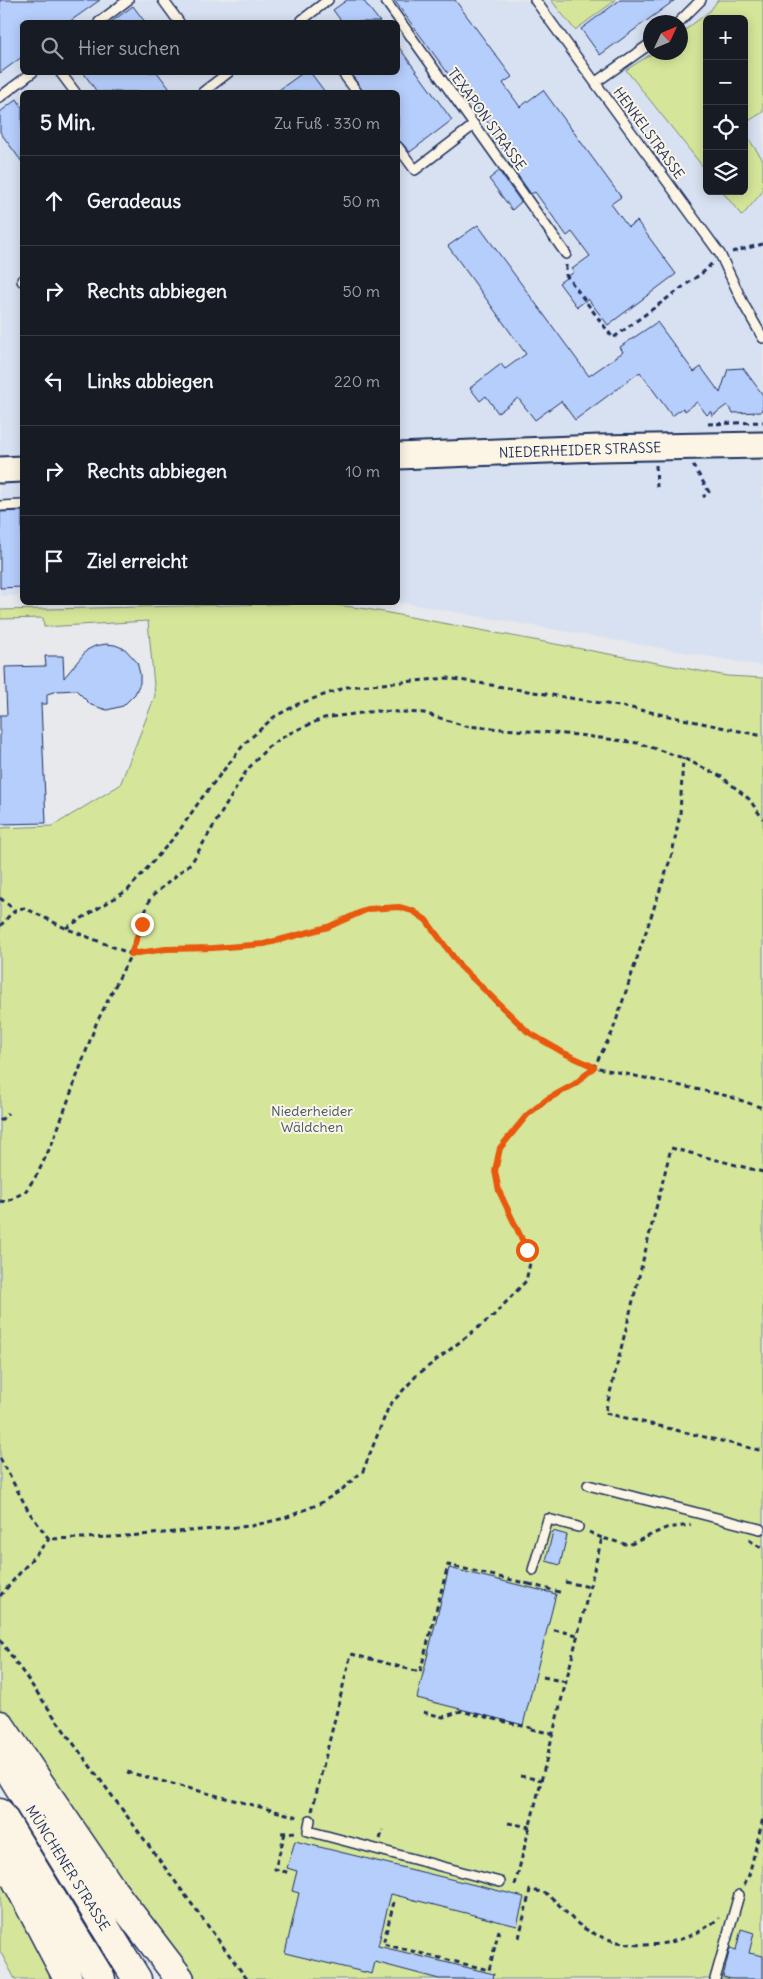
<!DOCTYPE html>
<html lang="de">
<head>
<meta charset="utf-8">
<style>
	body { margin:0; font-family:Delius,sans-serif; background:#20242c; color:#f1f3f6 }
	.controls { position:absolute; right:15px; top:15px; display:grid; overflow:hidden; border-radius:8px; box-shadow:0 2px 12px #0003 }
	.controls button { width:45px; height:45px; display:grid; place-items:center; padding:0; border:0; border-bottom:1px solid #363941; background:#171b24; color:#f1f3f6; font:25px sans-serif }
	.compass { position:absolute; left:643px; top:15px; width:45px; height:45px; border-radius:50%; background:#171b24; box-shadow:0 2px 12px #0003; rotate:46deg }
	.stop { position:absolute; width:15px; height:15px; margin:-11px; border:4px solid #ea580c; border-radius:50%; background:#fff }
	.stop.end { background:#ea580c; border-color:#fff; box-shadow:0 1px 5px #0008 }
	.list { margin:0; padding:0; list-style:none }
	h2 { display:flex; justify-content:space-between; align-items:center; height:65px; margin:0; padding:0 20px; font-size:21px }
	h2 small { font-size:16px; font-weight:400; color:#9ea1a6 }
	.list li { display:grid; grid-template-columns:32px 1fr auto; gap:15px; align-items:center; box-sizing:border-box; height:90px; padding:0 20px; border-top:1px solid #363941 }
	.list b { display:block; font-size:19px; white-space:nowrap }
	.list em { font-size:16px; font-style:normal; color:#9ea1a6 }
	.icon { flex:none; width:28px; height:28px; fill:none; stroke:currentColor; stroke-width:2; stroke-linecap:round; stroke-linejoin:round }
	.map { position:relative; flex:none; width:763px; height:1979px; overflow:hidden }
	.search { position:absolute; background:#171b24; box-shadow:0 2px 12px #0003; left:20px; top:20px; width:380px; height:55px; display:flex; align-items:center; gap:12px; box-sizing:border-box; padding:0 18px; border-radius:8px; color:#9ea1a6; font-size:19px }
	.panel { position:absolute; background:#171b24; box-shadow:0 2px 12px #0003; left:20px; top:90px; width:380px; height:515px; border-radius:8px }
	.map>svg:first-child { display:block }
	.built { fill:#d8e1f1; fill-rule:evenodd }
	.green { fill:#d5e69a; stroke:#788a7c }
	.building { fill:#b6cefc; stroke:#1b2f5e }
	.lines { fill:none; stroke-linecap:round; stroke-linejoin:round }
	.lane-casing { stroke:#1b2f5e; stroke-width:12 }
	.secondary-casing { stroke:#1b2f5e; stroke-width:29 }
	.highway-casing { stroke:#1b2f5e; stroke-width:31 }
	.path { stroke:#1b2f5e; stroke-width:3; stroke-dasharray:5 4; stroke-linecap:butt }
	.lane { stroke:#fcf5e5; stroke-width:9 }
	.secondary { stroke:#fcf5e5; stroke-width:25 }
	.highway { stroke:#fcf5e5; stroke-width:28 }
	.route { stroke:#ea580c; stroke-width:6 }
	.labels { text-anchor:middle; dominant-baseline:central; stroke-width:4; stroke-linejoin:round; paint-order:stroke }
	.street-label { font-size:14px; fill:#1b2f5e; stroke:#fcf5e5 }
	.park-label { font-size:14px; fill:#40546a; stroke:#fcf5e5 }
</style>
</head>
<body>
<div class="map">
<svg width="763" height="1979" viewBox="0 0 763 1979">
	<rect width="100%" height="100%" fill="#e7e9ec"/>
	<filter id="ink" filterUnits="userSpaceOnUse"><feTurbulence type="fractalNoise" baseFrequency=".02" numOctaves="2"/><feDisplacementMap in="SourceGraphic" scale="10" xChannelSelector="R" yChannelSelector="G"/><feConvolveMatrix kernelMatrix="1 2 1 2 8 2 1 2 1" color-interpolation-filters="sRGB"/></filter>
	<g filter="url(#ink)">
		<path class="built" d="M0,0H763V666L398,602V92H22V595L0,596ZM707,19H744V191H707ZM22,22H398V72H22ZM650,22H680V52H650Z"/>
		<path class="green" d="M551,0H616L575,30Z
			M718,0H763V112L747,122L744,127V19H707V172L626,70L653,53L680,52L681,33L710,11Z
			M744,132L763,160V191L742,216L722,191H744Z
			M322,603L367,609L727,676L763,678V1979H193L123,1886L0,1707V828L53,826L120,785L155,696L148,621L44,627L43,618L0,619V610Z
			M0,1868L58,1979H15L0,1951Z"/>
		<path class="building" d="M0,0H100L69,22H22V57L0,73Z
			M347,0H363L380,22H342L333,10Z
			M394,0H455L512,77L503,83L520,107L543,90L621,197L611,204L628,227L637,221L676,274L608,325L588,299L577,307L559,283L574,272L572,269L590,256L572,232L567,236L535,192L531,194L509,163L512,161L490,130L492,128L474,104L472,106Z
			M620,0H675L600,55L581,29Z
			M133,6L145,22H111Z
			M398,46L452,120L410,152L398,139V92H363L350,72H398Z
			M83,72H157L172,92H97Z
			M304,72H310L325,92H276Z
			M17,99L22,107V162L0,132V112Z
			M499,171L521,202L512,210L489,179Z
			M478,225L589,376L623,352L620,347L657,322L694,372L701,367L720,393L728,369L743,368L763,395V406L761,412L733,413L727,405L712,416L711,411L707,415L697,402L685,411L683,408L672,416L640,372L575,420L561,401L535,420L518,398L498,413L486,396L480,401L470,388L501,364L505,369L526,354L448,246Z
			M22,511V587L0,588V512Z
			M106,644L115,645L125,649L137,662L140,674V683L135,694L123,706L107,710L91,705L76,690L57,691L47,694V704H41L46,823L0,824V715H7L5,667L46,666L45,656H63L64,678L87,650L95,646Z
			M553,1531L567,1535L560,1565L546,1561Z
			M449,1568L556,1594L523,1725L417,1698Z
			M295,1841L524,1897L517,1926L391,1894L378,1946L494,1974L493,1979H439L375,1962L372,1974L285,1953L299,1893L292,1891L297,1871L287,1868Z
			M741,1929L754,1933L749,1953L763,1956V1979H732L723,1977L730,1948L736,1950Z"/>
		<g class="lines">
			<defs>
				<path id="lane" d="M163,0L179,22
					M385,0L566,254
					M535,0L720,254L744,305L763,338
					M302,20L328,0
					M99,22L128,0
					M679,22L701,0
					M60,72L75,92
					M342,72L357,92
					M596,82L650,44
					M203,92L229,72
					M0,97L33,72
					M398,147L415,170L474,125
					M22,280V281
					M0,506L22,505
					M588,1485L760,1529
					M533,1570L548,1519L578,1527
					M310,1820L308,1831L500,1882
					M715,1979L739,1895"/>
				<path id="secondary" d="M398,456L599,448L763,445
					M0,470L22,469"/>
				<path id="highway" d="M0,1725L113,1891L180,1979
					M0,1756L137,1979
					M0,1813L101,1979
					M0,1849L68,1979"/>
			</defs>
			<use href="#lane" class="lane-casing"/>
			<use href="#secondary" class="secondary-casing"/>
			<use href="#highway" class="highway-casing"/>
			<path class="path" d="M732,252L763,244
				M566,265V275L613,338L706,270L712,263
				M708,424L763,422
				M656,465L657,487
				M693,465L709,492L703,497
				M0,898L15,910
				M0,926C8,918 13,908 25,908L65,928L131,954L166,949L213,948L264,944L328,927L367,909L399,907L413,911L426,920L461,966L502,1008L528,1032L564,1053L594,1067L728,1096L763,1108
				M66,928L128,890L177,834L201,799L245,743L274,717L298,704L347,687L448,678L631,708L763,736
				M0,1121L8,1113
				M763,1172L671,1148L605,1413L763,1451
				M0,1201L6,1202L25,1192L38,1173L54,1139L96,1024L131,954L150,898L192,862L247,770L268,747L288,734L324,718L376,711L424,713L465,726L578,735L638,743L683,758L722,777L749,799L763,819
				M0,1458L29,1512L49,1539L114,1537L251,1526L285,1518L319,1504L340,1491L363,1471L389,1406L416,1376L493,1316L526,1281L530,1263L527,1250L499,1191L495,1171L500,1148L527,1115L546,1100L575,1084L594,1067L612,1033L672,854L680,814L683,758
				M589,1532L602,1538
				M749,1540L763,1549
				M565,1582L590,1587
				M529,1584L563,1593
				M0,1596L49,1539
				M554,1630L578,1635
				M0,1640L65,1732L247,1979
				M543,1677L566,1682
				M423,1712L443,1717L461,1711L531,1728
				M531,1729L554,1734
				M127,1772L298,1817
				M520,1776L542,1780
				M312,1811L351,1654L420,1672L448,1565L529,1584L530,1581
				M508,1823L530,1827
				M281,1833L297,1832
				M285,1833L275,1869L290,1873
				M380,1839L383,1830
				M515,1885L602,1538L629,1545L666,1528L691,1525
				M744,1885L749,1875L763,1818
				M394,1902L383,1944L489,1970L499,1930
				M519,1938L530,1890C535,1891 540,1891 545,1893C555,1898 570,1919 582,1927C625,1954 681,1950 719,1918"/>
			<use href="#lane" class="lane"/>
			<use href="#secondary" class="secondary"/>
			<use href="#highway" class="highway"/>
		</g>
	</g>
	<g class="lines" filter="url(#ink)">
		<path class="route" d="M142,924L131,954L166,949L213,948L264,944L328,927L368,909L399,907L413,911L426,920L460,966L528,1032L564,1053L594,1067L575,1084L546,1100L527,1115L500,1148L495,1171L499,1191L527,1250"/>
	</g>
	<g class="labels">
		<g class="street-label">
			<text transform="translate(487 119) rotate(54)">TEXAPON STRASSE</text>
			<text transform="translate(649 133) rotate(54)">HENKELSTRASSE</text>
			<text transform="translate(580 450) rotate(-2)">NIEDERHEIDER STRASSE</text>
			<text transform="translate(68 1868) rotate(58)">MÜNCHENER STRASSE</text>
		</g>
		<g class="park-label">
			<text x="312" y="1111">Niederheider<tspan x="312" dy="16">Wäldchen</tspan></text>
		</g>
	</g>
</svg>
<div class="controls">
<button>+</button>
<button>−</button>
<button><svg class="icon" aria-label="locate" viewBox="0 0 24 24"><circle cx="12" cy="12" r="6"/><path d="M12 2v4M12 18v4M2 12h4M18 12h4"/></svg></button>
<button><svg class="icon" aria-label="layers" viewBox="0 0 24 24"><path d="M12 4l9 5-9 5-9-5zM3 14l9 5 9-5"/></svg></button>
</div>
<svg class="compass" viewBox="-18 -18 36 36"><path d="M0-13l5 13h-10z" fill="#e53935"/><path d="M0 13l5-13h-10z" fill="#9ea1a6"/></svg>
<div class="stop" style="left:527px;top:1250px"></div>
<div class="stop end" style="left:142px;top:924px"></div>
<div class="search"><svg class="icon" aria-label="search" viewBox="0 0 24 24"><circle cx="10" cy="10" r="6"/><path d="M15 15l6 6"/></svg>Hier suchen</div>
<section class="panel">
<h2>5 Min.<small>Zu Fuß · 330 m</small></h2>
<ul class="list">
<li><svg class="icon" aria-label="ahead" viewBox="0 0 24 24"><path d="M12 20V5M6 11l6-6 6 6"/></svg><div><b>Geradeaus</b></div><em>50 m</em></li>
<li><svg class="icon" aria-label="right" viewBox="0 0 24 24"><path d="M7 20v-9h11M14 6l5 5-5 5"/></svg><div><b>Rechts abbiegen</b></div><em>50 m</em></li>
<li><svg class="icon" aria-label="left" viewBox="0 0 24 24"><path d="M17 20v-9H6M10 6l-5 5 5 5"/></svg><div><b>Links abbiegen</b></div><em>220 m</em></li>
<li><svg class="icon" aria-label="right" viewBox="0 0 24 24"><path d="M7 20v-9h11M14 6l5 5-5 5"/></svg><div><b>Rechts abbiegen</b></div><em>10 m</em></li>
<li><svg class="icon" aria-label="arrive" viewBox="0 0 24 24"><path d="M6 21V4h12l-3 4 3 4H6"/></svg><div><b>Ziel erreicht</b></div></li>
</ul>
</section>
</div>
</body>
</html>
